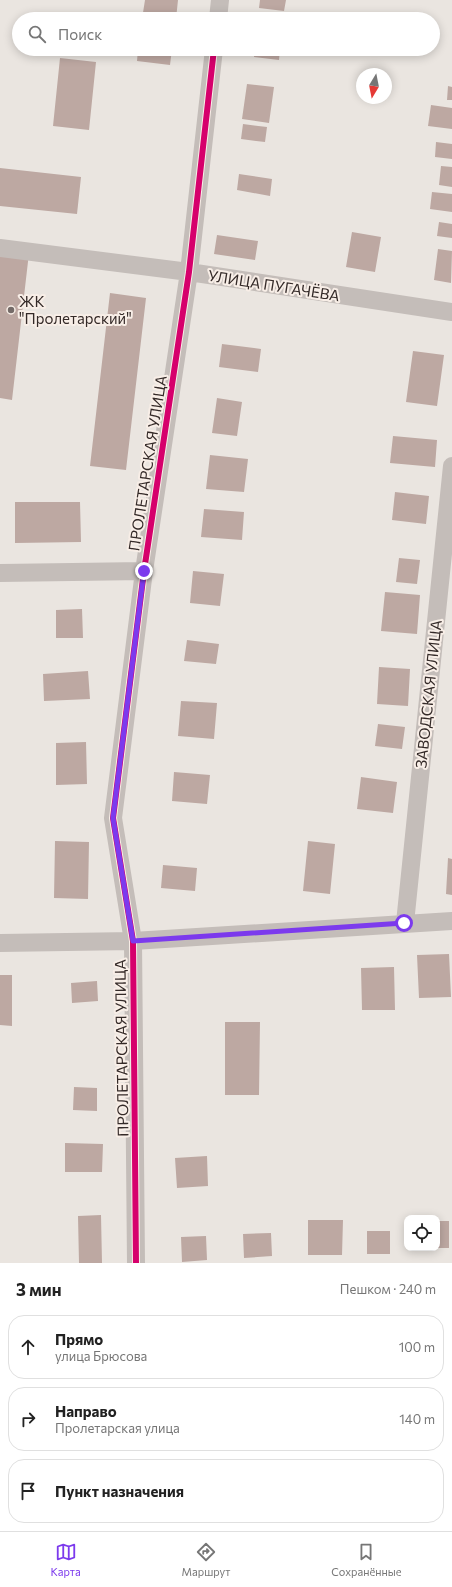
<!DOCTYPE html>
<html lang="ru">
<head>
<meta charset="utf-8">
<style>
	body { margin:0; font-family:Commissioner,sans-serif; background:#f6f6f6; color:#222 }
	.controls { position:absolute; right:12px; bottom:12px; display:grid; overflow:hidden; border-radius:8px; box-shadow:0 2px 10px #0003 }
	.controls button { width:36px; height:36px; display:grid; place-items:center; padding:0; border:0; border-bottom:1px solid #e0e0e0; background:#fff; color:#222; font:20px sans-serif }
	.compass { position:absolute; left:356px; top:68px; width:36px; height:36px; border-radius:50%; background:#fff; box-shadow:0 2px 10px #0003; rotate:190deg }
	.stop { position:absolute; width:12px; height:12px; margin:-9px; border:3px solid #7c3aed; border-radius:50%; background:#fff }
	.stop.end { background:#7c3aed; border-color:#fff; box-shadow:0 1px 4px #0008 }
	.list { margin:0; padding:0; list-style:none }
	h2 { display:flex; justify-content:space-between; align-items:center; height:52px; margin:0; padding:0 16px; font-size:17px }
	h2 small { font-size:13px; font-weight:400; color:#767676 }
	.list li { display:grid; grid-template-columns:26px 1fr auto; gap:12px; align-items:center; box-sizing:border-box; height:64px; margin:0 8px 8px; padding:0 8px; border:1px solid #e0e0e0; border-radius:16px }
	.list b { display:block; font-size:15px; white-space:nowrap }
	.list p { margin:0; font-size:13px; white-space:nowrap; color:#767676 }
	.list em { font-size:13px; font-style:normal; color:#767676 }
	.icon { flex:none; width:22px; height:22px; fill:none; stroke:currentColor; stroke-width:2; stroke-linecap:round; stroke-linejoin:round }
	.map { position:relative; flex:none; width:452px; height:1263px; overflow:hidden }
	.search { position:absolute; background:#fff; box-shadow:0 2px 10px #0003; left:12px; right:12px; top:12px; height:44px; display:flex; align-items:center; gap:10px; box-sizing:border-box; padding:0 14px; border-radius:22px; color:#767676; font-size:15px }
	.sheet { height:268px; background:#fff }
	nav { display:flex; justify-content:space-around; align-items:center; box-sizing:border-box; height:56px; border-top:1px solid #e0e0e0; background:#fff; font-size:11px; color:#767676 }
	nav a { display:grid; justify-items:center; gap:2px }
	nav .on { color:#7c3aed }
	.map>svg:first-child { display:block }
	.building { fill:#bda8a2 }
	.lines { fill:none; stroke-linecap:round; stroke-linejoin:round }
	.minor { stroke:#c4bdb9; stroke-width:18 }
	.cycleway-casing { stroke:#f8eee7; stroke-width:8 }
	.cycleway { stroke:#d6006c; stroke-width:6 }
	.route { stroke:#7c3aed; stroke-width:5 }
	.poi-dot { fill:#746b68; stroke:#f8eee7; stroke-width:1.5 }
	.labels { text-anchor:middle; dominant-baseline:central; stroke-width:4; stroke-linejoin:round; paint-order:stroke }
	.street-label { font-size:15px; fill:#342a28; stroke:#f8eee7 }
	.poi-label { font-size:15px; fill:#342a28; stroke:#f8eee7; text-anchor:start }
</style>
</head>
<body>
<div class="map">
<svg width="452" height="1263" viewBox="0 0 452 1263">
	<rect width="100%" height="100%" fill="#eae5e0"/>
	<path class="building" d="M145,0H178L176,19H142Z
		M260,0H286L284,11L259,8Z
		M138,49H172L170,65L137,61Z
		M255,49H280L279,60L254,57Z
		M60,58L96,62L89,130L53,126Z
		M247,84L274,87L269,123L242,119Z
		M448,86L452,87V100H447Z
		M431,105L452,108V129L428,126Z
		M243,124L267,127L265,142L241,139Z
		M436,142L452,144V159L435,157Z
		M441,166L452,167V187L439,185Z
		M0,168L81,177L77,214L0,206Z
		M239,174L272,179L270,196L237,190Z
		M432,192L452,194V212L430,209Z
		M439,222L452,224V238L437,236Z
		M352,232L381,237L375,272L346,267Z
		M217,235L258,241L255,260L214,254Z
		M0,249L29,253L12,400L0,398Z
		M438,249L452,251L451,283L434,280Z
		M110,293L146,298L126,470L90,466Z
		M222,344L261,349L258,372L219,367Z
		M413,351L444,355L437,406L406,402Z
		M217,398L242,402L237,436L212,433Z
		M393,436L437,440L435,467L390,463Z
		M210,455L248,459L244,492L206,489Z
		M395,492L429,496L426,524L392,520Z
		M15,502H80L81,542L15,543Z
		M204,509L244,512L242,540L201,537Z
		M399,558L420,560L417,584L396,582Z
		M193,571L224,574L220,606L190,603Z
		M385,592L420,595L417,634L381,631Z
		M82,609L83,638H56V610Z
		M187,640L219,644L216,664L184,661Z
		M379,667L410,669L408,706L377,704Z
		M88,671L90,699L44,701L43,674Z
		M181,701L217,703L214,739L178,736Z
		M378,724L405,727L402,749L375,746Z
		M86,742L87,784L56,785V743Z
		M174,772L210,775L207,804L172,801Z
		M361,777L397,782L393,813L357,809Z
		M55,841L89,842L88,899L54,898Z
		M308,841L335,844L330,894L303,891Z
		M448,858L452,859V895L446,894Z
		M163,865L197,868L195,891L161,888Z
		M449,954L451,997L419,998L417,955Z
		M394,967L395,1010H362L361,968Z
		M0,975H12V1026L0,1025Z
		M97,981L98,1001L72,1003L71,983Z
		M225,1022H260L259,1095H225Z
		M74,1087L97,1088V1111L73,1110Z
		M65,1143L103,1144L102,1172H65Z
		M207,1156L208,1186L177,1188L175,1158Z
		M101,1215L102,1263H79L78,1216Z
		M308,1220H343L342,1255H308Z
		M437,1221H449V1248H437Z
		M367,1231H390V1254H367Z
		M271,1233L272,1256L244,1258L243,1234Z
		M206,1236L207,1260L182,1262L181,1237Z"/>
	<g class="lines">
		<path class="minor" d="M218,19L220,0
			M0,248L189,272L452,312
			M0,573L144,571
			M405,923L452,466
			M0,943L133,941L452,921
			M136,1263L133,941L113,818L144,571L189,272L214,49"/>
		<defs>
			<path id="cycleway" d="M136,1263L133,941L113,818L144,571L189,272L214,49"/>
		</defs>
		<use href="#cycleway" class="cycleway-casing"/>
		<use href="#cycleway" class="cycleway"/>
	</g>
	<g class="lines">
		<path class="route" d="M144,571L113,818L133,941L404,923"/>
	</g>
	<circle class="poi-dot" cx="11" cy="310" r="4"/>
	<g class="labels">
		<g class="street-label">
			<text transform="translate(274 285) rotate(9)">УЛИЦА ПУГАЧЁВА</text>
			<text transform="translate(147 463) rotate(-81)">ПРОЛЕТАРСКАЯ УЛИЦА</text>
			<text transform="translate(428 694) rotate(-84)">ЗАВОДСКАЯ УЛИЦА</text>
			<text transform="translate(121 1048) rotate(-91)">ПРОЛЕТАРСКАЯ УЛИЦА</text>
		</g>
		<g class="poi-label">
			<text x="19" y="301">ЖК<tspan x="19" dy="17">"Пролетарский"</tspan></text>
		</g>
	</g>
</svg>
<div class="controls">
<button><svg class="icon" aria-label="locate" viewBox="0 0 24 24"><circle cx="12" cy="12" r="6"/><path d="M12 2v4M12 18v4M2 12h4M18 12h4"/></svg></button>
</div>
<svg class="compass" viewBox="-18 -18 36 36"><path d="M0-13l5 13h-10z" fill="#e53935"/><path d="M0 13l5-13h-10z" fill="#767676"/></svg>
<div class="stop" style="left:404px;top:923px"></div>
<div class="stop end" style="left:144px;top:571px"></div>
<div class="search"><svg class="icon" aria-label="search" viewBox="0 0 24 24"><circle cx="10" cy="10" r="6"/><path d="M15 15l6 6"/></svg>Поиск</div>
</div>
<section class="sheet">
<h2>3 мин<small>Пешком · 240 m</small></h2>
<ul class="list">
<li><svg class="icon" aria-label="ahead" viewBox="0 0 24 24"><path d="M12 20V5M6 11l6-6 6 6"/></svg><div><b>Прямо</b><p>улица Брюсова</p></div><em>100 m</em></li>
<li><svg class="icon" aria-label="right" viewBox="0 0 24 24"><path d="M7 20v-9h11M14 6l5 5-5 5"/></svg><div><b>Направо</b><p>Пролетарская улица</p></div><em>140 m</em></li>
<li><svg class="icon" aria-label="arrive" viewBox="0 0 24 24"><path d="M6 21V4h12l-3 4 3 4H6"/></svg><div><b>Пункт назначения</b></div></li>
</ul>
</section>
<nav>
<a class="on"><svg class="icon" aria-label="map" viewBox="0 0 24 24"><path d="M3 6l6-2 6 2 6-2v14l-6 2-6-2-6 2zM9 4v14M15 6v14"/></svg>Карта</a>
<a><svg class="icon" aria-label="directions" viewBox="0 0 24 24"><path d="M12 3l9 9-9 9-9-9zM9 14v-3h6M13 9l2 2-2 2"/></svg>Маршрут</a>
<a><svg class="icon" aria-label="saved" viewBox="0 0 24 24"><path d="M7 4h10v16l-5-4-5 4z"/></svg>Сохранённые</a>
</nav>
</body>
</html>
